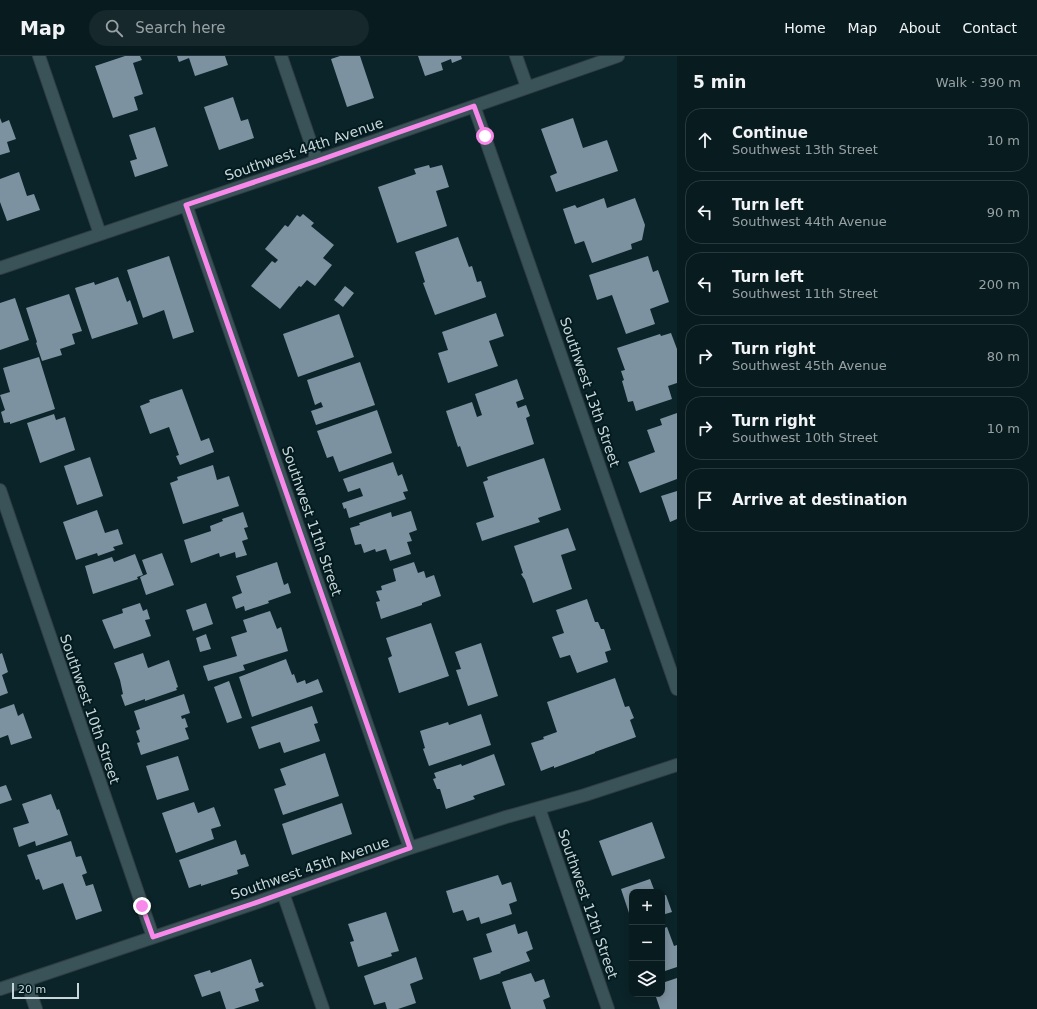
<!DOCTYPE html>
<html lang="en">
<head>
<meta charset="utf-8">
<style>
	body { margin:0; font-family:"DejaVu Sans",sans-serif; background:#16282c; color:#f1f3f6 }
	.controls { position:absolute; right:12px; bottom:12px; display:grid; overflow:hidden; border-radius:8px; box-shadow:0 2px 10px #0003 }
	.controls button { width:36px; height:36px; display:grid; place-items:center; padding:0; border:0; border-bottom:1px solid #29393d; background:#081b1f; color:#f1f3f6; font:20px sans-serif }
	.scale { position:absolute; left:12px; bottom:10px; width:67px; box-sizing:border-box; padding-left:4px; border:2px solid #c8d6d9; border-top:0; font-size:11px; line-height:14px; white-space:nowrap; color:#c8d6d9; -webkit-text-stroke:3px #031b1f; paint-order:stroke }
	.stop { position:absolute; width:12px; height:12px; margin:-9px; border:3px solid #f888ea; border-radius:50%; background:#fff }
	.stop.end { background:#f888ea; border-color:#fff; box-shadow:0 1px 4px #0008 }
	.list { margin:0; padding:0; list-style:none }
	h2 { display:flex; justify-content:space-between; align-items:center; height:52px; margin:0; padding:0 16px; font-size:17px }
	h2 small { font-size:13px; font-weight:400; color:#98a1a4 }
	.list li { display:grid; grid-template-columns:26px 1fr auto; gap:12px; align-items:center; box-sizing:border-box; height:64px; margin:0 8px 8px; padding:0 8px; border:1px solid #29393d; border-radius:16px }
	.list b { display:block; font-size:15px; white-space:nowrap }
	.list p { margin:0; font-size:13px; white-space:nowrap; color:#98a1a4 }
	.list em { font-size:13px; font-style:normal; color:#98a1a4 }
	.icon { flex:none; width:22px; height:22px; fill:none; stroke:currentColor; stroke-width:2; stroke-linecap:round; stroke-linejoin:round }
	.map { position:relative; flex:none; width:677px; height:953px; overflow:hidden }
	header { display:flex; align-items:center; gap:24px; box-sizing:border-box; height:56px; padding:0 20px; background:#081b1f; border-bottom:1px solid #29393d }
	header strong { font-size:19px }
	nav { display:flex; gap:22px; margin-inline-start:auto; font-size:14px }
	.search { width:280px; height:36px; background:#16282c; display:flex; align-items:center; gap:10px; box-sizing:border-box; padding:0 14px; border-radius:22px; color:#98a1a4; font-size:15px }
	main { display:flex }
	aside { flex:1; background:#081b1f }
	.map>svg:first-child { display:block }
	.building { fill:#7d92a0 }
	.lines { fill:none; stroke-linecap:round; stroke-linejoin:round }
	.minor-casing { stroke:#303d42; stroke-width:14 }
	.minor { stroke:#3a5358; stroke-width:12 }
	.route { stroke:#f888ea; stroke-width:5 }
	.labels { text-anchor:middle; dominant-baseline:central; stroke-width:4; stroke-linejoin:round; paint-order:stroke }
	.street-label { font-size:14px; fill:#c8d6d9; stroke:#031b1f }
</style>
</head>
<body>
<header>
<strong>Map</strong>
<div class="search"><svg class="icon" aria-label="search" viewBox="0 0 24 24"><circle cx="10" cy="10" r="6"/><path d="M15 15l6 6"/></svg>Search here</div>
<nav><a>Home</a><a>Map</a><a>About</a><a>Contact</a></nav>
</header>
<main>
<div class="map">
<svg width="677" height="953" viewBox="0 0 677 953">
	<rect width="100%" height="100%" fill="#0b2429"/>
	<path class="building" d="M125,0H140L142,4L133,7L143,38L134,41L138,54L113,62L95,10Z
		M177,0H225L228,9L195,20L189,2L179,6Z
		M340,0H360L374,42L347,51L331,3Z
		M418,0H461L462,3L452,7L451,3L441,7L443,14L425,20Z
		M233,41L241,65L248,63L254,82L219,94L204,51Z
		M0,62L2,67L9,64L16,83L7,86L10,96L0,99Z
		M573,62L583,92L607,84L618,115L556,136L550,120L557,117L541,73Z
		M155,71L168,110L135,121L130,105L137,103L129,79Z
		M429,109L430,112L442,109L449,131L436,135L447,170L397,187L378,131L416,118L414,113Z
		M19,116L27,140L34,138L40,154L7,165L0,146V123Z
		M604,142L607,152L635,142L645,169L642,184L631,188L632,193L592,207L584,185L575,188L563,153L575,149L577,152Z
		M303,158L314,167L311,170L334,189L323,202L332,209L315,230L307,224L301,231L299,230L280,253L251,230L272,205L275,207L278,204L265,193L285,169L288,171L297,159L300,161Z
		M458,181L469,211L472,210L477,226L481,225L486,241L435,259L423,227L425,226L415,196Z
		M169,200L194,276L173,283L164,254L143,262L127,214Z
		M648,200L653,216L658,214L669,246L650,253L655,268L626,278L612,239L597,244L589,219Z
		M118,221L127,246L130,244L138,268L92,283L75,232L94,226L95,229Z
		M345,230L354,237L343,251L334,244Z
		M69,238L82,275L72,278L75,288L60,293L62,299L42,305L36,287L37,286L26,252Z
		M15,242L29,284L0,294V247Z
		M496,257L504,280L489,285L498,310L448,327L438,297L448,294L442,276Z
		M339,258L354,301L298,321L283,278Z
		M671,277L677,293V327L668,330L672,343L636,355L633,345L628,346L622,325L624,324L621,315L625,314L617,292L660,278L661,280Z
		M39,301L55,353L10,368V366L4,367L1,356L5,354L0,339L10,336L3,312Z
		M360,306L375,349L316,369L311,355L323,351L321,346L315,349L307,324Z
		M517,323L524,343L516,346L518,352L526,349L530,360L526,362L534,388L467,411L460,390L458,391L446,355L472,346L477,361L482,359L475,338Z
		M182,333L201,385L209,382L214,396L180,409L176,400L179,399L169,371L150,378L140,350L150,346L149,344Z
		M377,354L392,397L339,416L333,400L327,402L317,375Z
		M677,357V423L640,437L628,406L655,396L647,374L662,369L660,363Z
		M54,358L56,364L65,361L75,394L40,407L27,367Z
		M90,401L103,440L77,449L64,410Z
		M544,402L561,454L538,462L540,466L482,485L476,467L494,461L483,426L488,424L487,421Z
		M393,406L398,420L402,418L408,435L403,436L406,443L349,462L346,452L344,453L342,447L363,440L360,432L348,436L343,423Z
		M213,409L217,424L229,420L239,450L183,468L170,427L178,424L177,421Z
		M677,435V463L670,466L661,440Z
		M97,454L105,477L118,473L123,488L113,491L115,494L98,500L97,497L76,504L63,466Z
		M411,455L417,474L409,477L412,485L407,486L411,498L390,505L386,493L376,496L375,493L364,497L361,488L355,489L350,472L360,469L359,467L391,456L392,461Z
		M243,456L248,471L244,472L248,483L242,485L247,499L236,502L235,496L220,501L219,497L191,507L184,484L211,475L210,470L223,465L222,463Z
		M568,472L576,494L561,499L572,533L533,547L525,524L521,518L523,517L514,490Z
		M162,497L174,529L146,539L140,521L147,518L142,504Z
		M135,498L143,519L137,521L138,523L93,538L85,510L112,501L114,506Z
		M277,506L284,529L288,527L291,537L268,545L269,547L245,555L244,550L236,553L232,541L242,537L236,520Z
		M414,506L418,517L424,515L426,522L434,519L441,540L422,547V549L381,563L376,546L380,545L376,535L382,534L381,530L396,525L393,513Z
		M587,543L595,566H598L601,573H604L611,594L605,596L608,606L577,617L570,599L560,602L552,581L564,577L556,554Z
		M140,547L143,555L147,553L150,563L145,564L151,580L114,593L102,564L123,557L122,553Z
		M206,547L213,568L193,575L186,554Z
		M270,555L277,573L281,571L288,595L243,609L245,614L208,625L203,610L237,600L231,581L247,576L243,564Z
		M431,567L449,620L399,637L388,602L392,600L386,582Z
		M206,578L211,593L200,596L196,582Z
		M481,587L498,640L468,650L456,614L461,613L455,596Z
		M2,597L8,616L2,619L8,637L0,640V598Z
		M143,597L148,612L169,604L178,631L176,632L177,634L145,645V643L125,650L121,639L123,638L120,624L114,607Z
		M286,603L292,619L294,618L297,627L305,624L306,628L318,623L323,636L252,661L239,621Z
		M615,622L625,651L629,650L634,662L630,664L636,681L595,696V697L554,712V710L541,715L531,687L544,683L543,681L557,676L547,646Z
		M229,625L242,662L227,667L214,631Z
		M184,638L190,657L181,660L182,663L185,662L188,671L185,672L189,683L141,699L137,687L140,686L136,675L140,673L134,655Z
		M14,648L18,660L23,657L32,682L11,689L8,679L0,682V653Z
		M312,650L318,667L314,668L320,685L284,697L280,686L259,693L251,671Z
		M481,658L491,689L429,710L423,693L425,692L420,675L448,666L449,669Z
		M325,697L339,740L283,759L274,733L286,729L280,713Z
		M494,698L505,729L473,740L475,743L446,753L440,733H437L433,723L436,722L434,717L461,708L462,710Z
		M178,700L189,734L157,744L146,710Z
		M6,729L12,744L0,748V731Z
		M51,738L57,754L59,753L68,779L36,790L35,785L19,791L13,772L29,767L22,748Z
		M194,746L198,757L214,751L221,770L211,773L214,783L176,797L162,757Z
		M342,747L352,778L292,799L282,768Z
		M652,766L665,802L612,820L599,785Z
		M236,784L241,799L245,798L249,810L237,814L238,818L201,830V828L189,832L179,804Z
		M71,785L76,801L81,800L87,817L82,819L86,830L93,828L102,855L76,864L63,827L43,834L39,823L36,824L27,799Z
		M498,819L502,829L511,826L517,845L509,848L512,858L481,868L479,861L467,865L463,854L453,857L446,835Z
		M650,823L655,836H632V866L621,833Z
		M666,839L672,856L662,859V840Z
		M386,856L399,895L391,897L392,900L358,911L350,886L354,885L348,868Z
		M515,868L518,878L527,875L533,893L526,896L530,905L500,916L501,917L480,924L473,902L492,896L486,878Z
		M667,871L674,890L677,889V911L662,916V873Z
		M416,901L423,923L410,928L416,947L398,953H387L385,946L374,949L364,920Z
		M251,903L259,927L262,926L264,930L255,933L259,945L234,953H226L220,935L202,941L194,919L210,914L211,917Z
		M531,917L535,926L544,923L550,941L543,944L546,953H511L502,926Z
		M677,922V953H660L655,938H662V927Z"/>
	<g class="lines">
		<defs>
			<path id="minor" d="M39,0L100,178
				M281,0L317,105
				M516,0L527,31
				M474,50L677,633
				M186,149L410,792
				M0,212L317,105L618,0
				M0,434L153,881
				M539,752L608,953
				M283,837L323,953
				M26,924L36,953
				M0,933L252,848L410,792L506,761L585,739L677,709"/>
		</defs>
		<use href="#minor" class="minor-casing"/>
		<use href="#minor" class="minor"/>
	</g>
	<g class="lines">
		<path class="route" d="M142,850L153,881L252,848L410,792L186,149L317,105L474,50L485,80"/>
	</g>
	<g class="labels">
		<g class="street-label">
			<text transform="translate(304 93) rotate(-19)">Southwest 44th Avenue</text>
			<text transform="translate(590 336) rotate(71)">Southwest 13th Street</text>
			<text transform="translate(312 465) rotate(71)">Southwest 11th Street</text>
			<text transform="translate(90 653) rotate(71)">Southwest 10th Street</text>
			<text transform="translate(310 812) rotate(-19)">Southwest 45th Avenue</text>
			<text transform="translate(588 848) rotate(71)">Southwest 12th Street</text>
		</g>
	</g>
</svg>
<div class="controls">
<button>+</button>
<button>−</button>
<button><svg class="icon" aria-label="layers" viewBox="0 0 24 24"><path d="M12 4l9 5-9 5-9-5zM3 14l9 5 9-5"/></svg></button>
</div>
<div class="scale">20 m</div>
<div class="stop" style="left:485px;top:80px"></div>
<div class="stop end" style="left:142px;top:850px"></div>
</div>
<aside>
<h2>5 min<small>Walk · 390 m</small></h2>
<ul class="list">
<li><svg class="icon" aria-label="ahead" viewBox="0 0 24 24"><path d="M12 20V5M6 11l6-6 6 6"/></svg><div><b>Continue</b><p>Southwest 13th Street</p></div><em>10 m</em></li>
<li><svg class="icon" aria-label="left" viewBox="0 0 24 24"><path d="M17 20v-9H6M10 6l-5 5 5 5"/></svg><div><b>Turn left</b><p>Southwest 44th Avenue</p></div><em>90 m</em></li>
<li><svg class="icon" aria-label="left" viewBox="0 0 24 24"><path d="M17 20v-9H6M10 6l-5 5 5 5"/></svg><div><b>Turn left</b><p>Southwest 11th Street</p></div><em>200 m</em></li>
<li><svg class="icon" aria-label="right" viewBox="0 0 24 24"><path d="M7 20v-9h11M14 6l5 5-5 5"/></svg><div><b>Turn right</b><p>Southwest 45th Avenue</p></div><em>80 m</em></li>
<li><svg class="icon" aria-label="right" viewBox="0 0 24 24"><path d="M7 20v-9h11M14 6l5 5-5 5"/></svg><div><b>Turn right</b><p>Southwest 10th Street</p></div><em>10 m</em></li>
<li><svg class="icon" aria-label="arrive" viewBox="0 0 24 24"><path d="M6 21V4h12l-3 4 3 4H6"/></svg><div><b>Arrive at destination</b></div></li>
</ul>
</aside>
</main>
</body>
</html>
